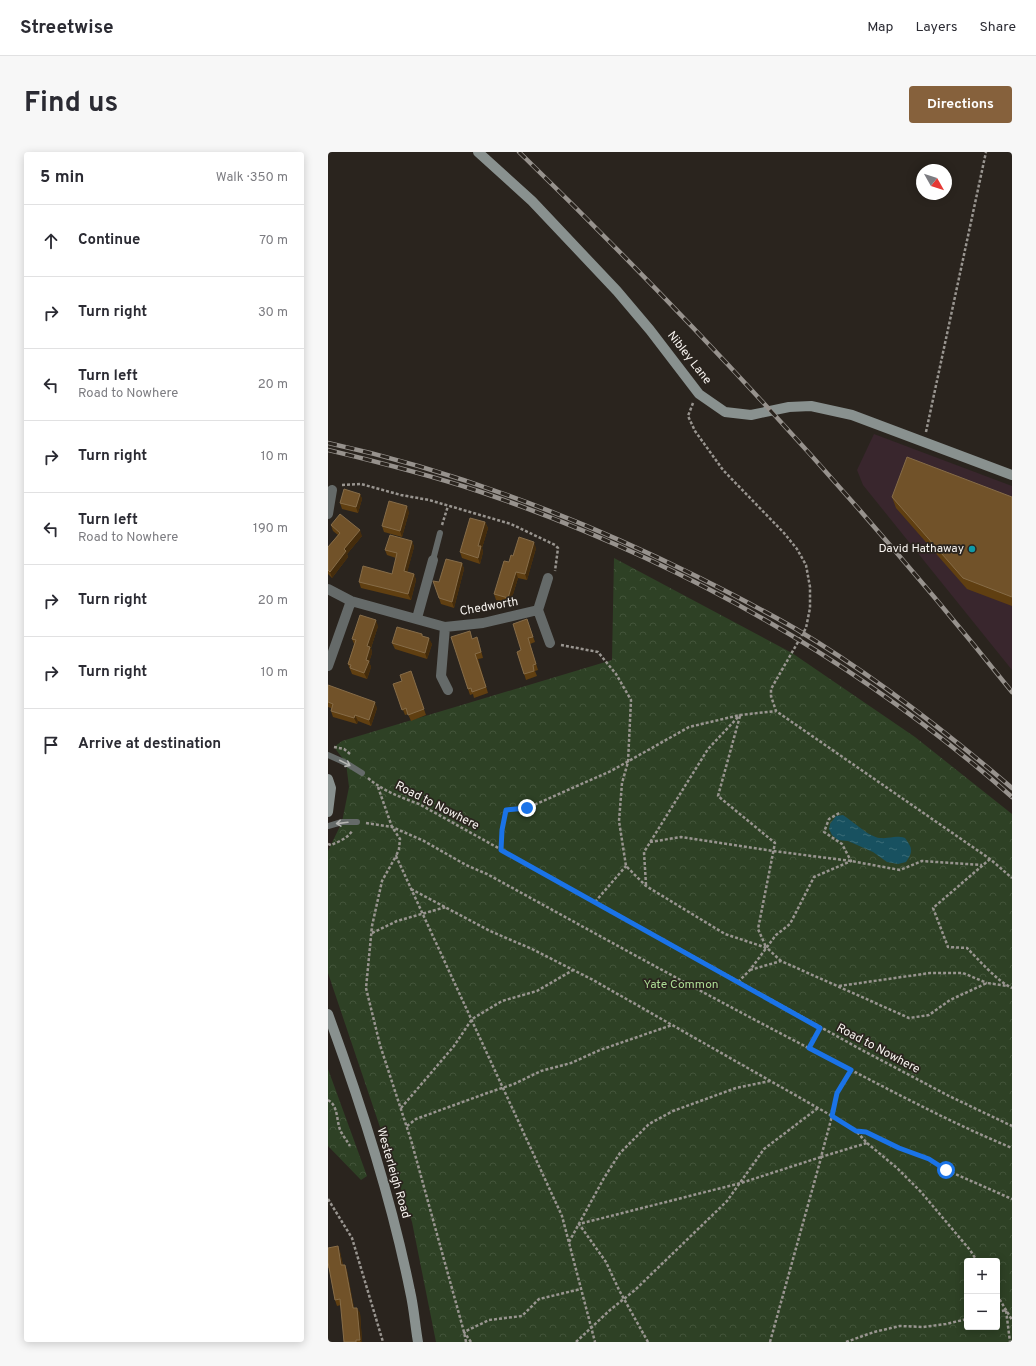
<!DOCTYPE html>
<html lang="en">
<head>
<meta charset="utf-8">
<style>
	body { margin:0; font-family:Overpass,sans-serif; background:#f7f7f7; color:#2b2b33 }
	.controls { position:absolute; right:12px; bottom:12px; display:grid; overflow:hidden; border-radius:4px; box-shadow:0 2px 10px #0003 }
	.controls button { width:36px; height:36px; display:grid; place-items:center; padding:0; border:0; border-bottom:1px solid #e1e1e2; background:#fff; color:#2b2b33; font:20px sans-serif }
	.compass { position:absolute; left:588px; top:12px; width:36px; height:36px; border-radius:50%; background:#fff; box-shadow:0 2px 10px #0003; rotate:129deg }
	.stop { position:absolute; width:12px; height:12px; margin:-9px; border:3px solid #1a73e8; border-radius:50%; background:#fff }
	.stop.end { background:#1a73e8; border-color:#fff; box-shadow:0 1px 4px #0008 }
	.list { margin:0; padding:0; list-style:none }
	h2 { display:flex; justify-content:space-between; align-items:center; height:52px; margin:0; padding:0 16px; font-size:17px }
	h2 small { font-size:13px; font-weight:400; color:#7c7c81 }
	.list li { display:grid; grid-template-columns:26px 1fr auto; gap:12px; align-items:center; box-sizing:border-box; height:72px; padding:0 16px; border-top:1px solid #e1e1e2 }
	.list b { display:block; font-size:15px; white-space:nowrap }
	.list p { margin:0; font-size:13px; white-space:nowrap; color:#7c7c81 }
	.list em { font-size:13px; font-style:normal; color:#7c7c81 }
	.icon { flex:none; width:22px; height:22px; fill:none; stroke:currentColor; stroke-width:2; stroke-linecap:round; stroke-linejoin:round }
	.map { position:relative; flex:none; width:684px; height:1190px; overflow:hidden; border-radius:4px }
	header { display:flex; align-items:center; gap:24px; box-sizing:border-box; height:56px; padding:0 20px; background:#fff; border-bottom:1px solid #e1e1e2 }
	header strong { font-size:19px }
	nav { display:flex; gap:22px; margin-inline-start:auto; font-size:14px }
	.intro { display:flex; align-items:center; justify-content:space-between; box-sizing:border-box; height:96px; padding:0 24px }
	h1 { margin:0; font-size:28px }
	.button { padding:10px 18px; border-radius:4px; background:#86613c; color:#fff; font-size:14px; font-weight:700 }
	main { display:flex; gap:24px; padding:0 24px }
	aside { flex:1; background:#fff; border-radius:4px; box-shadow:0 2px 10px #0003 }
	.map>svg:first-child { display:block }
	.industrial { fill:#39262d }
	.park { fill:url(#park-crowns); fill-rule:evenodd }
	.water { fill:url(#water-ripples) }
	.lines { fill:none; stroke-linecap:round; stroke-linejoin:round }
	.path { stroke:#999590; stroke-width:2.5; stroke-dasharray:3 2; stroke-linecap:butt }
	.lane { stroke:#656a69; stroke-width:6 }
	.street { stroke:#656a69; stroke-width:10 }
	.secondary { stroke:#89918f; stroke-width:10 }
	.rail-casing { stroke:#97928d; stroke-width:4.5 }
	.rail { stroke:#2a241e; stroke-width:3; stroke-dasharray:9; stroke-linecap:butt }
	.wall { fill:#603f11 }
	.shaded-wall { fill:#442c0c }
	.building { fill:#715229; stroke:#866c48 }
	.oneway { stroke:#b6b6b3 }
	.route { stroke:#1a73e8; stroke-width:5 }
	.culture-dot { fill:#0f9aa8; stroke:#2a241e; stroke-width:1.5 }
	.labels { text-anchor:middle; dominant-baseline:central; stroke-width:3.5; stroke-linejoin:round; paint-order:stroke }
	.street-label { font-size:12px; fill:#f8f4f0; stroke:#2a241e }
	.poi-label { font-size:12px; fill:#f8f4f0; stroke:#2a241e; text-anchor:end }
	.park-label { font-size:12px; fill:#addd95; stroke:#2a241e }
</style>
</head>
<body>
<header>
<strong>Streetwise</strong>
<nav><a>Map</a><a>Layers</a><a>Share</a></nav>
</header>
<div class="intro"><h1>Find us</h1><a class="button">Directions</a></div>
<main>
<aside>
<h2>5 min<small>Walk · 350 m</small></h2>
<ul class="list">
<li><svg class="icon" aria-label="ahead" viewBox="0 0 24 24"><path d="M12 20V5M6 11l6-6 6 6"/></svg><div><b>Continue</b></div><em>70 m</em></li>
<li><svg class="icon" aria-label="right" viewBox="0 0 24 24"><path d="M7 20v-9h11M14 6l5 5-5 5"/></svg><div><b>Turn right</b></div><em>30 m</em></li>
<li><svg class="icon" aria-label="left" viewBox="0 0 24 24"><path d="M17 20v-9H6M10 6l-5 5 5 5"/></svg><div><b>Turn left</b><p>Road to Nowhere</p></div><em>20 m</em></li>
<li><svg class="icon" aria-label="right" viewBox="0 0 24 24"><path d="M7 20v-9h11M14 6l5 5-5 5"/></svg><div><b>Turn right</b></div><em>10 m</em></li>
<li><svg class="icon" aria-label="left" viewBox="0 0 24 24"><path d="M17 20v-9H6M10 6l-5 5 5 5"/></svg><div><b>Turn left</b><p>Road to Nowhere</p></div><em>190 m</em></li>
<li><svg class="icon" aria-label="right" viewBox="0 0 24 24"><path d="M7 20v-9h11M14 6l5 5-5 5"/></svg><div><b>Turn right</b></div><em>20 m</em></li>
<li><svg class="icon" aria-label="right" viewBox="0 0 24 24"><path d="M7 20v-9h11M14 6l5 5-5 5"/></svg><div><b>Turn right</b></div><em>10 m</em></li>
<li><svg class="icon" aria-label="arrive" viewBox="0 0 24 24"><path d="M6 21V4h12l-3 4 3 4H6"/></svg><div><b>Arrive at destination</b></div></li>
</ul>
</aside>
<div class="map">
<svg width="684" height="1190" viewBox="0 0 684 1190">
	<defs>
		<pattern id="park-crowns" width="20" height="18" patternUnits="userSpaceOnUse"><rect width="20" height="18" fill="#2e4125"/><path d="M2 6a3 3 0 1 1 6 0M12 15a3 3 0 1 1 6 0" fill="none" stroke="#43543a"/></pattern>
		<pattern id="water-ripples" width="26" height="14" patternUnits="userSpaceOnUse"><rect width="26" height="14" fill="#185160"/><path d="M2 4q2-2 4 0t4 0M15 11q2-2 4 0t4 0" fill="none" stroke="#3a6b77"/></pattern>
	</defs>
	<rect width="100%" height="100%" fill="#2a241e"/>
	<path class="industrial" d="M546,282L684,334V518L535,333L529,318Z"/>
	<path class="park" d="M286,406L464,501L587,585L684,662V1190H108L84,1070L0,821V699L14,670L21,635L18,611L6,595L14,589L284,508ZM639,1109H669V1175H639Z
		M0,917L39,1024L33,1028L0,994Z"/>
	<path class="water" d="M515,663C526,670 541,685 552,686C563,687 566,683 577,686C584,696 586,699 578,710L570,712L559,710L545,700L520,689L510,688L504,683L501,677L502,672L508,664Z"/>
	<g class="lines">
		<path class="path" d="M365,251L360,264L367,279L395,318L456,381L469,397L478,413L482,435V456L478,476L443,537V544L448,559L662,707L684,726
			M598,280L658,0
			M14,333L33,332L73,343L101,348L183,372L227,393L230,396L227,419
			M114,373L120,354
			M233,493L270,500L288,522L303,548L300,610L294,631L291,669L298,714L318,734L397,782L439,796L453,809
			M412,564L390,644L447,691L430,777L438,795
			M6,595L16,597L22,602
			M40,626C55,639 72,645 91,652L532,897L621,944L684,974
			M50,635L64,675L72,687L71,697L68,704
			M38,671L64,675L96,689L138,713L159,722C272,784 385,847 500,906C560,937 621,970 684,996
			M322,690L353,685L445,699L523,709L572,718L594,709L654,713
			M0,692L3,693C10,690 20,686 24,679
			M173,698L174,678L178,658L199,656L283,619L361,575L412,563L448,559
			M662,707L605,756L620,795L639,796C651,808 669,829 684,836
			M318,733L316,700L380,597L412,563
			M83,737L162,779L204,797L265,828L504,964L509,941L523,918
			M267,750L298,714
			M44,781L69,769L118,755
			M422,818L453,809L581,866L601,863L622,848L659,831L680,834
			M410,830L422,818L448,783L462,772L486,725L523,709L514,692L496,680L501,667L513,660
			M511,834L602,821H635L659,831
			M481,896L492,876
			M0,948C11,954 8,970 13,980C16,985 19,989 22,994
			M73,956L126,894L144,867L174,849L209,839L245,818
			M504,964L528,979L539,991L493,1005Z
			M79,974L88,967L162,940L186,932L213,919L243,911L272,898L344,873
			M528,979L539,980L571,996L601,1007L618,1018L684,1047
			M539,991L569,1016L593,1040L642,1098L649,1109
			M0,1047L24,1086L55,1190
			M241,1090L276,1026L292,1001L321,972L345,959L408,936L442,929
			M669,1143L684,1168
			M669,1160L678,1158L682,1190
			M138,1190L136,1180L83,988L52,893L38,836L44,774L54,729L68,704L234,1064L267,1190
			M143,1190L136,1180L161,1168L194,1164L211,1147L253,1137
			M248,1190L282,1158L307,1138L399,1049L436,997L490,956
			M320,1190L291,1138L278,1110L251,1072L413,1031L493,1005
			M442,1190L493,1006
			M518,1190L546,1180L572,1174L595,1175L618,1172L639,1167"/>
		<path class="lane" d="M105,408L112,381
			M0,603L18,611L34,621
			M0,674L14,670H29"/>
		<path class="street" d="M0,362L4,338
			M220,426L210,458L222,491
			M0,437L23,449L117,475L155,471L210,458
			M89,466L105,408
			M117,475L113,524L120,538
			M0,514L23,449"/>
		<path class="secondary" d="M150,0L204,49L289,139L322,178L371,242L397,260L423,263L461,255L483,254L524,263L684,323
			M0,627L3,636L0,660
			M0,862C33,952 63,1045 82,1139C86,1156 87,1173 90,1190"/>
		<defs>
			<path id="rail" d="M191,0C366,170 532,350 684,540
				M0,291C128,319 251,366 368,424C402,441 435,458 468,477C545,523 616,578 684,636
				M0,298C50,310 101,323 150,339C347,406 528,507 684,645"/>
		</defs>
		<use href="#rail" class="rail-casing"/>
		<use href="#rail" class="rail"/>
	</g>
	<path class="wall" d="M32,342L34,347L30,361L14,357L12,351Z
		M564,345H684V454L639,437L568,356Z
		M81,360L74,385L56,380L54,374Z
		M157,370L160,376L154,396L155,400L152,412L134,406L132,400Z
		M3,373L34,384L19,402L20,405L4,426L0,422V395L10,383L5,379Z
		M84,389L86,395L79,420L86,422L88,428L83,448L33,436L31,430L64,422L68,406L59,403L57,398Z
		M208,396L199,428L190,426L182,452L168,448L166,442L185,404Z
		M134,411L136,417L126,456L113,452L111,446Z
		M199,467L207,490L202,492L210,518L207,519L209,524L198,528L189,500L193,498Z
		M50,474L43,496L44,501L41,510L43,515L39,527L24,522L20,512L26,492L24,487Z
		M95,484L104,492L99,507L67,497L64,491Z
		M144,486L151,491L155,506L150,507L160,541L146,546L145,542L142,543L140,537Z
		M83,519L98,563L83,569L80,562L77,563L65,532L74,529Z
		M0,533L49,556L43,574L30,569L29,572L5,565L3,559V556L0,555Z
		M10,1094L12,1100L15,1113H17L19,1119L26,1156L32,1161L34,1190H16L13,1153L9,1154L7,1148L1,1116H0V1096Z"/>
	<path class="shaded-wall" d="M32,342L34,347L30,361L28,355Z
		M79,354L81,360L74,385L72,379Z
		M157,370L160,376L154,396L155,400L152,412L150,406V394Z
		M32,378L34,384L19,402L20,405L4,426L2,420L16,397Z
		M84,389L86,395L78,425L76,419Z
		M206,390L208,396L199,428L197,422Z
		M134,411L136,417L126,456L124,450Z
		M188,420L190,426L182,452L180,446Z
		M86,422L88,428L83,448L80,442Z
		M48,468L50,474L43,496L44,501L41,510L43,515L39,527L36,521L39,494Z
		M101,486L104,492L99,507L97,501Z
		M47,550L49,556L43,574L41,568Z
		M27,563L30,569L29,572L26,566Z
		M10,1094L12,1100L16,1119L13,1113Z
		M17,1113L19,1119L27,1162L25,1156Z
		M29,1156L32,1161L34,1190H33L32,1188Z"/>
	<path class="building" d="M579,305L684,345V445L635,426L564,345Z
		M16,337L32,342L28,355L12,351Z
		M61,349L79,354L72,379L54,374Z
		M12,362L32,378L16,397L18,399L2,420L0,418V395L12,381L3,373Z
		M142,366L157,370L150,394H153L150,406L132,400Z
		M62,383L84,389L76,419L86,422L80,442L31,430L35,414L64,422L69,401L57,398Z
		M191,385L206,390L197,422L188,420L180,446L166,442L176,409L181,410L183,403L185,404Z
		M118,407L134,411L124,450L111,446L105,429L111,430Z
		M32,463L48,468L39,494L42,495L38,508L41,509L36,521L22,516L23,513L20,512L28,488L24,487Z
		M199,467L205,485L200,486L208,512L205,513L206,519L196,522L189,500L193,498L185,472Z
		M69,475L94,482V484L101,486L97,501L64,491Z
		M142,479L144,487L149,485L153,500L147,502L158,535L144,540L143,536L140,537L123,485Z
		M83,519L96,557L80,563L78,556L74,558L65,532L74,529L72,523Z
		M0,533L47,550L41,568L27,563L26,566L3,559L5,552L0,550Z
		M10,1094L13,1113H17L25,1156H29L32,1188H28V1190H16L12,1147L7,1148L0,1110V1096Z"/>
	<defs><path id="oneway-shaft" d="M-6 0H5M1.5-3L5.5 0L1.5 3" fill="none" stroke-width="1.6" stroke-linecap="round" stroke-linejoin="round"/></defs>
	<g class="oneway">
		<use href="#oneway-shaft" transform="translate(17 611) rotate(27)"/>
		<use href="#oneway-shaft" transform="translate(14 671) rotate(173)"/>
	</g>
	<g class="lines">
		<path class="route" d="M199,656L178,658L174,678L173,698L492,876L481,896L523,918L509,941L504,964L528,979L538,980L571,996L601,1007L618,1018"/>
	</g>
	<circle class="culture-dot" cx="644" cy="397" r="4"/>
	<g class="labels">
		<g class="street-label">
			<text transform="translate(361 206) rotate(52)">Nibley Lane</text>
			<text transform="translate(161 455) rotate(-10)">Chedworth</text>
			<text transform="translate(109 654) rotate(27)">Road to Nowhere</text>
			<text transform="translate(550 897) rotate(28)">Road to Nowhere</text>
			<text transform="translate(65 1021) rotate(74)">Westerleigh Road</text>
		</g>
		<g class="poi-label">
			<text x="636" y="397">David Hathaway</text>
		</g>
		<g class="park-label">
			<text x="353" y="833">Yate Common</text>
		</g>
	</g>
</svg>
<div class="controls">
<button>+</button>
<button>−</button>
</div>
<svg class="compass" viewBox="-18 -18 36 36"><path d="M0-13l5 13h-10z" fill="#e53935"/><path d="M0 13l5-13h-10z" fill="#7c7c81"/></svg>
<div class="stop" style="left:618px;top:1018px"></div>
<div class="stop end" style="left:199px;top:656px"></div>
</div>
</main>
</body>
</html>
